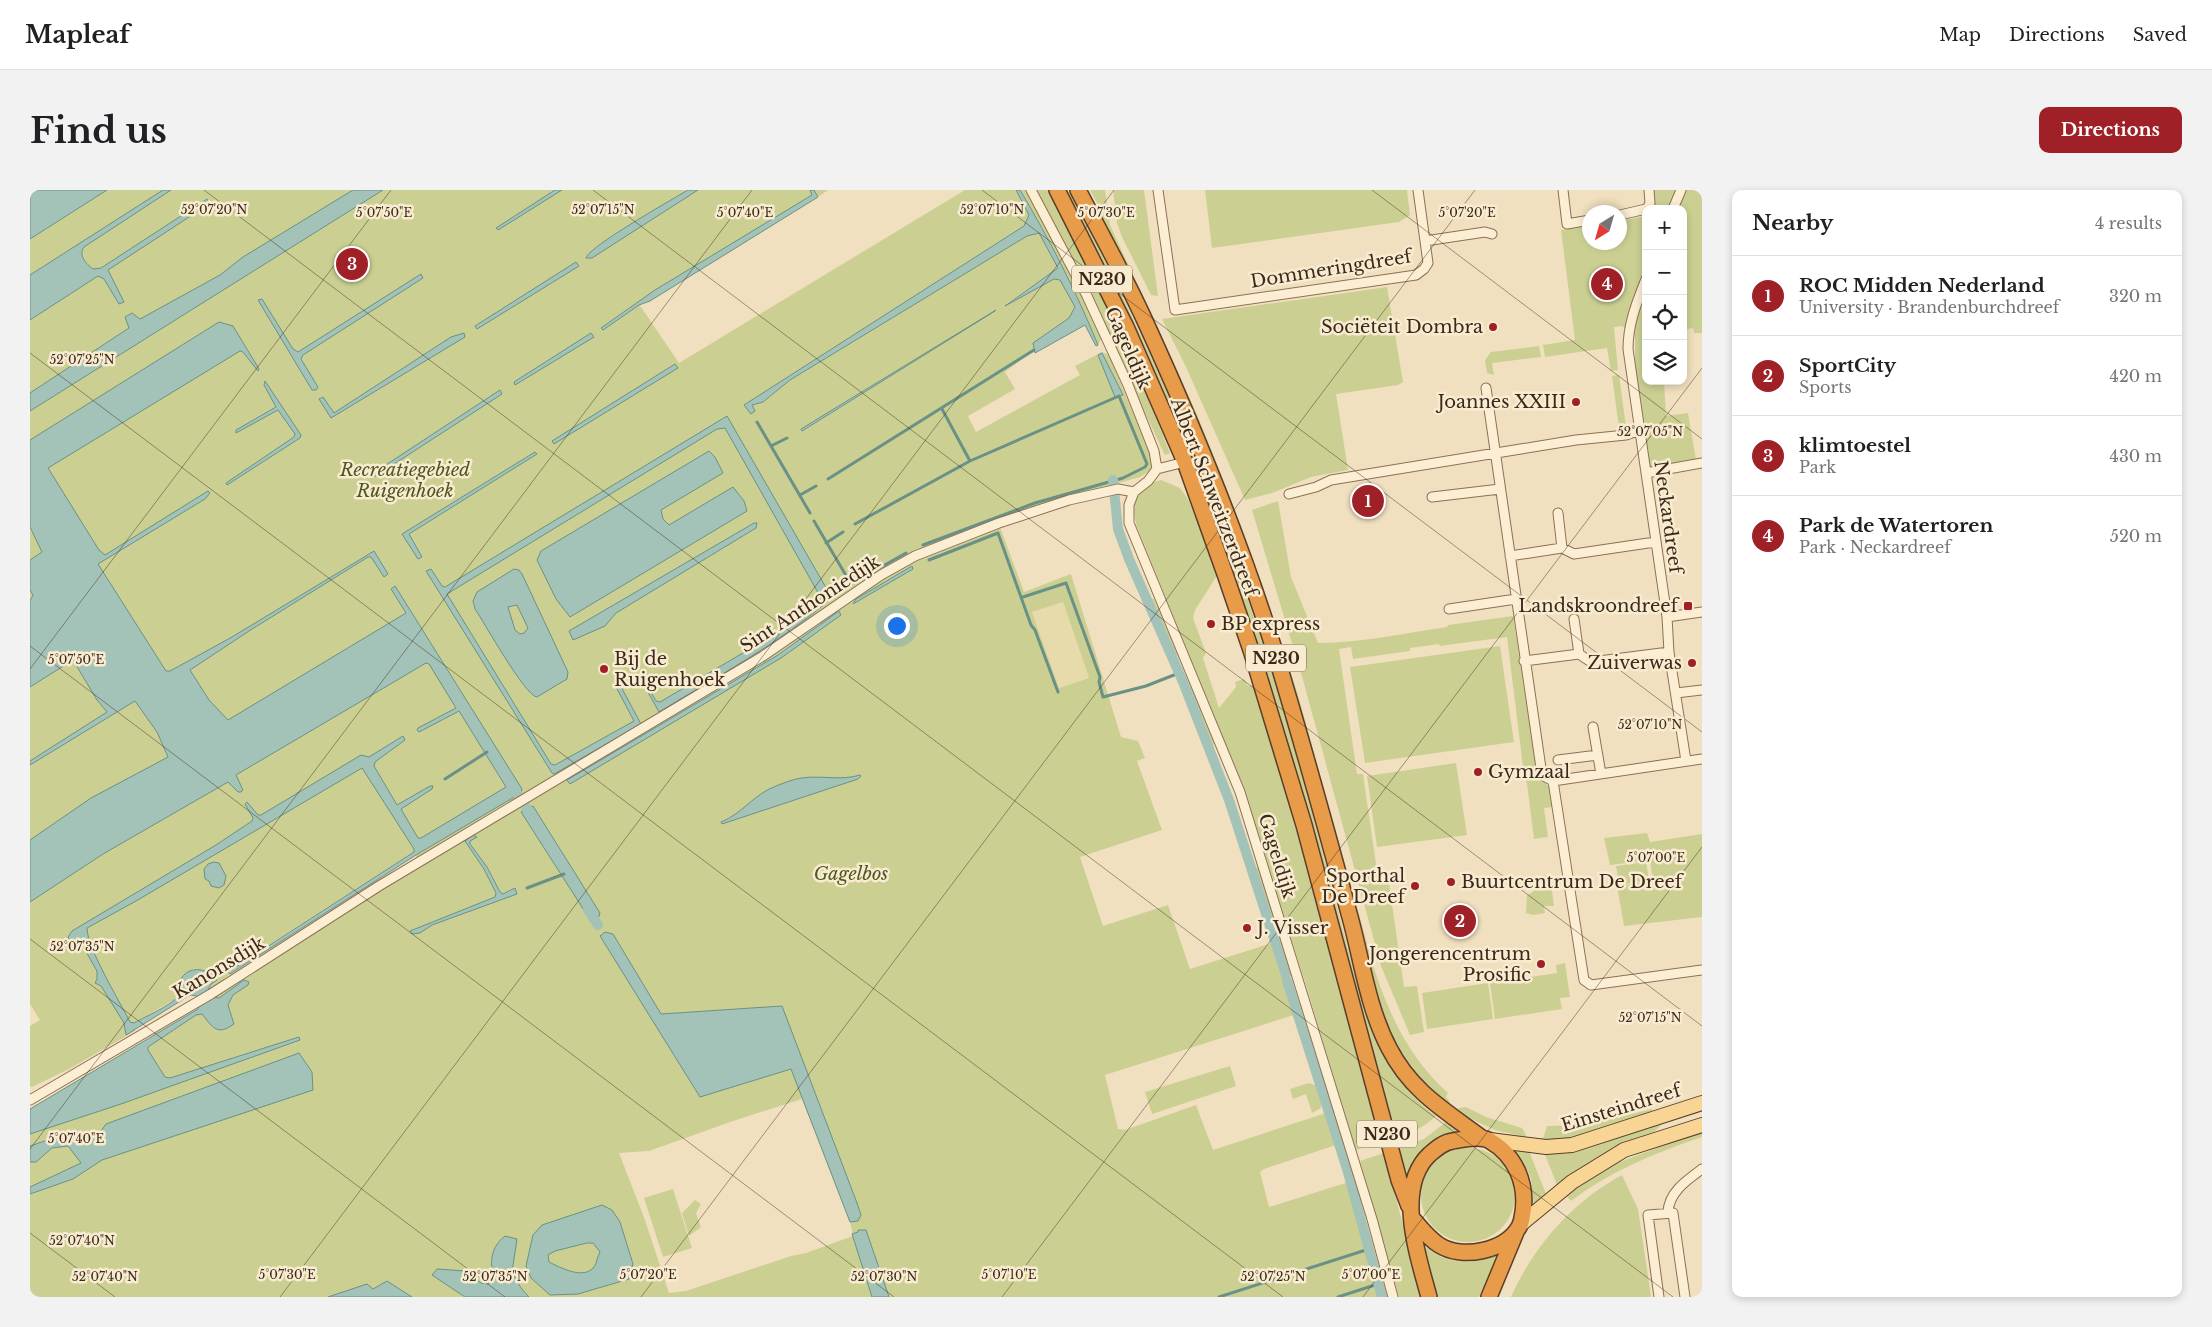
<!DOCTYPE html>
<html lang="en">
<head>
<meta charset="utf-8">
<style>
	body { margin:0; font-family:"Libre Baskerville",serif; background:#f2f2f2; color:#202124 }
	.controls { position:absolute; right:15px; top:15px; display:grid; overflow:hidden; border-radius:10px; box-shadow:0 2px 8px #0003 }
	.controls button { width:45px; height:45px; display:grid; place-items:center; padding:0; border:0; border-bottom:1px solid #e0e0e0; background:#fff; color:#202124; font:25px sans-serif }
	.compass { position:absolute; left:1552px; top:15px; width:45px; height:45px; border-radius:50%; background:#fff; box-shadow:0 2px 8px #0003; rotate:217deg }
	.you { position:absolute; left:866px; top:435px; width:18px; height:18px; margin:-12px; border:4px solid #fff; border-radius:50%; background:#1a73e8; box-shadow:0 0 0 8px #1a73e833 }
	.badge { display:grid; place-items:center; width:32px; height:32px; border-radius:50%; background:#9f2127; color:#fff; font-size:16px; font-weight:700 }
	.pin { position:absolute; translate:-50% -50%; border:2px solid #fff; box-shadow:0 1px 5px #0006 }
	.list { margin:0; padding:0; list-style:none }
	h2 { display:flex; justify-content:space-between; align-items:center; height:65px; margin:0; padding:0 20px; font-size:21px }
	h2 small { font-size:16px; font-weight:400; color:#757577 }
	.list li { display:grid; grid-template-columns:32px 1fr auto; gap:15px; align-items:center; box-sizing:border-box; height:80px; padding:0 20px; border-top:1px solid #e0e0e0 }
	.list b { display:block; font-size:19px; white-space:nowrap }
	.list p { margin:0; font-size:16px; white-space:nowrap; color:#757577 }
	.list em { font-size:16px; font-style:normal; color:#757577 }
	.icon { flex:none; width:28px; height:28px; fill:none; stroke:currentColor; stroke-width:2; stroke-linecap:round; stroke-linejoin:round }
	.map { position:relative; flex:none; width:1672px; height:1107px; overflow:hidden; border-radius:10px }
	header { display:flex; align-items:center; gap:30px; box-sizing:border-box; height:70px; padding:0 25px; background:#fff; border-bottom:1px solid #e0e0e0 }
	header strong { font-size:24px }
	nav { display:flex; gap:28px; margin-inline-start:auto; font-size:18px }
	.intro { display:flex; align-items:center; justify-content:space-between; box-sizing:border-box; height:120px; padding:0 30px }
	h1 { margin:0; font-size:35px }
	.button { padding:12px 22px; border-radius:10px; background:#9f2127; color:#fff; font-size:18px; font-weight:700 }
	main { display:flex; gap:30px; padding:0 30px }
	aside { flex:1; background:#fff; border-radius:10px; box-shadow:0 2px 8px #0003 }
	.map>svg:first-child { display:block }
	.farmland { fill:#e7dbac }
	.green { fill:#cbd092; fill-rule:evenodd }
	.water { fill:#a3c3b8; stroke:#699186; fill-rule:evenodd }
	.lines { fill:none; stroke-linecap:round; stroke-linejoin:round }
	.stream { stroke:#699186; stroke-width:3 }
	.canal { stroke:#a3c3b8; stroke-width:10 }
	.street-casing { stroke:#8c7056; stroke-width:11 }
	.primary-casing { stroke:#593e2b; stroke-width:16 }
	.highway-casing { stroke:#593e2b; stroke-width:18 }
	.street { stroke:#fbeed3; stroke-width:9 }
	.primary { stroke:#f8d594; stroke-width:14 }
	.highway { stroke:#e89b49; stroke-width:15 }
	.ticks { fill:none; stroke:#3a291c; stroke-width:1; stroke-opacity:0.45 }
	.poi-dot { fill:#9f2127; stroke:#f8ebcf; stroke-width:2 }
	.labels { text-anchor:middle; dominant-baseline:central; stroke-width:5; stroke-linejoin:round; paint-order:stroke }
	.shield { fill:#f8ebcf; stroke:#736352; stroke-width:1 }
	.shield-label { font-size:16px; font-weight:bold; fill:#3a291c }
	.street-label { font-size:18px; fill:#3a291c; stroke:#f8ebcf }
	.poi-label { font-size:18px; fill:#3a291c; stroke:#f8ebcf; text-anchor:end }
	.park-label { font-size:18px; font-style:italic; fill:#4c5821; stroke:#f8ebcf }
	.ticks-label { font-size:12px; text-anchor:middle; fill:#3a291c; stroke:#f8ebcf; stroke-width:5; stroke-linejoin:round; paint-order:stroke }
</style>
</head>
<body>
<header>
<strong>Mapleaf</strong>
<nav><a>Map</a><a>Directions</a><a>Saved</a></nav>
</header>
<div class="intro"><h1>Find us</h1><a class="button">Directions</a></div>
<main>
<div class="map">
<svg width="1672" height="1107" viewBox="0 0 1672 1107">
	<rect width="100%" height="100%" fill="#f1e0bf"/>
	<path class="farmland" d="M1033,412L1059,488L1029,498L1002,422Z"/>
	<path class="green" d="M0,0H798L788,7L786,3V6L609,114L649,173L935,0H986L999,25L994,36L714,215C733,217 746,201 760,190L997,46L1009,43L1028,78L975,115L1024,89L1030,90L1045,117L1039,128L1003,153L1004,160L975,182L985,199L938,226L946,242L1050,185L1045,176L1072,162L1079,165L1122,268L1121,280L1110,287L994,320L883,362L806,410L752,448L387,670L385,661L198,781L200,784L178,801L184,787L173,780L163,779L149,807L104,833L105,841L41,878L2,897L0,896V836L10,830L0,814Z
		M990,0H996L1054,106L1072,148L1068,155L1018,48Z
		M1006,0H1018C1064,86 1104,173 1140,263L1135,265L1132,259L1040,64Z
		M1030,0H1038C1112,138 1176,283 1225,431C1255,520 1279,611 1303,702C1315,747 1326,792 1340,836C1354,871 1375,904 1406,926C1394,938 1380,943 1364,949L1196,374Z
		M1060,0H1075L1080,35L1166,222L1200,307L1234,400L1268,505L1343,775C1359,825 1379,868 1418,903L1416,907L1420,912L1418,916L1383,884L1368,862L1351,824L1256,488L1073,33L1070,19Z
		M1083,0H1114L1128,106L1121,105L1092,47L1087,33Z
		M1175,0H1377L1380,25L1369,32L1182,58Z
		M1622,0H1672V143H1664L1663,138L1653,140V19H1624Z
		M1616,26V191H1634L1636,226L1658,223L1666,270L1620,279L1605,175V145H1598L1599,142L1592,136L1584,137L1588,180L1581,181L1577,158L1515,167L1513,155L1545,150L1531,40L1559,36L1560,52H1590V31Z
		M1357,97L1373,192L1368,195L1306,204L1318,280L1281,287L1242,303L1215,310L1156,177L1132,129Z
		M1509,156L1511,167L1462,173L1464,185L1457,183L1455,170L1461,162Z
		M1589,185L1596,237L1589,238L1582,186Z
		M1131,290L1150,298L1158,309L1188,384L1165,420L1163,428L1176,463L1173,468L1189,518L1206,497L1205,492L1214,489L1218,496L1225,495L1281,689L1351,952L1326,960L1276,795L1218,616L1185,528L1107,337C1101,314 1104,296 1131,290Z
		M1248,311L1261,387L1288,453C1332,453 1374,443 1417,437L1418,435L1483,426L1507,583L1519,597L1523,617L1514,618L1518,647L1504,649L1497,594L1494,585L1477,447L1410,456L1409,454L1380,458V461L1323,469L1321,457L1309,459L1327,584H1333L1348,688L1358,687L1374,797L1387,796L1394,842L1380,845L1351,776L1273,490L1222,320Z
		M970,337L994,402L1041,384L1091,547L1108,551L1115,568L1107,571L1132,640L1050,667L1073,736L1138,715L1160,779L1245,752L1267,824L1075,885L1088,939L1095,940L1166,915L1183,960L1299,922L1309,954L1234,979L1230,982L1239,1017L1322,991L1343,1057L1355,1107H0V919L168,819L171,812L843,395L884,372ZM1033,412L1059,488L1029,498L1002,422ZM772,909L820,1031L823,1046L776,1063L761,1066L656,1101L639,1103L615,1030L589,963L619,961L703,931Z
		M1119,408L1124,409L1149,465L1145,468Z
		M1470,456L1484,552L1335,573L1320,477Z
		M1157,496L1163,497L1186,553L1181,556Z
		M1426,573L1437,645L1347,657L1337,586Z
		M1617,643L1620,652L1672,644V727L1594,736L1587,696L1623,691L1620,670L1580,675L1574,648Z
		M1616,672L1619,690L1589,695L1586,676Z
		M1229,677L1246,731L1241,734L1224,681V678Z
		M1520,685L1524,716H1514L1515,723L1503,725L1496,723L1497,705L1503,702L1511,686Z
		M1535,773L1540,807L1530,808L1532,819L1465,829L1460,793L1527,783L1526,775Z
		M1458,793L1463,829L1397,839L1392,803Z
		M1200,876L1206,896L1122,924L1115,902Z
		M1291,882L1294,886L1315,955L1311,956L1288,883Z
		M1279,893L1287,896L1292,911L1291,918L1282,923L1276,904L1263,909L1260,899Z
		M1436,917L1456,927L1492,938L1495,943L1496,947L1465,940L1426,922L1429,918Z
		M1622,919L1624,924L1540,949H1513L1517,936L1554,935Z
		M1416,932L1427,938L1429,941C1402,947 1385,963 1376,988L1367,959L1394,949Z
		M1632,934L1624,942L1588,955L1527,995L1514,962L1556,958Z
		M1672,941V947C1625,963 1581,981 1541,1011L1535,1004L1579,976Z
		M1391 1005a47 47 0 1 1 94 0a47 47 0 1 1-94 0Z
		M1485,959L1499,961L1516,1004L1504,1016L1501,988Z
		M1354,963L1392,1107H1369L1330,971Z
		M1592,985L1608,1019L1621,1107H1481C1503,1057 1543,1011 1592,985Z
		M643,999L662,1058L633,1067L614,1008Z
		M665,1010L671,1014L666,1023L671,1037L659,1046L652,1023Z
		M1397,1058C1416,1075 1444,1074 1467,1065L1449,1107H1405L1394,1059Z"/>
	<path class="water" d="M0,0H77L0,49Z
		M133,0H141L54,57C48,65 56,74 63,79L71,78L177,9L179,14L78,80L94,112L89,114L74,89L68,86L0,130V85Z
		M323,0H353L0,221V203L99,138L95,127L102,123L110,129L190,85L213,67Z
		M525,0H532L468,40L466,38Z
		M658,0H668L562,68H556C558,57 643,9 658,0Z
		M780,0H784L788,7L620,111L609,115L573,140L571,138L625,100L782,5Z
		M986,0H990C1020,50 1046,101 1068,155L1066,156L1055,135L1005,163L1003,153L1039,128L1045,117L1030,90L1024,89L975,116L1028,78L1009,43L997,46L760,190L733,212L722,215L725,221L721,224L714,215L994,36L999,25Z
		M546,72L549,76L447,139L445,136Z
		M391,84L393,88L273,165L271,169L288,197L286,200H282L228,110L232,109L263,159L268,162Z
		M966,120L965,121L772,241L771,239Z
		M189,132L203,136L229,179L228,181L213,162L210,161L18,278L69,360L75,365L178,301L180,303L175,309L68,374L136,481H140L202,447L344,361L358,384L354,387L341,367H338L219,441L160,480L179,510L198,530L376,423L361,399L365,396L492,599L491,603L386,665L200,784L198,782L384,662V659L332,578L106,711L57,738C57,758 90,812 100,832L104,833C116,826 148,813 153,800L150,791C157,775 178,777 187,790L181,794L178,800L182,807L189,808L214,790L219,792L218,795L203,805L198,815L204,834C187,846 183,838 172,824L166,825L118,857V860L135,887L140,888L269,847L270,850L91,914L0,944V919L168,819L171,812L167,806L160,805L96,845L94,833L71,796L65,793L67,789V781L50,751L46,749L40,752L38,747L42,741L186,655L222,631L223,628L215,614L217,612L228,625H231L331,565L339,567L373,546L375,550L345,572L344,576L367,615L400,596H403L402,599L371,619L388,648H391L476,597L429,521L389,542L387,540L388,538L426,518L399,474L396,473L206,585L213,600L211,602H208L198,592L73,664L0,712V650L61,608L138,567L127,542L105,511L0,575V571L77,522L67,510L43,470L0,497V411L3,405L0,400V370L12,362L0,337V250Z
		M434,143L435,147L301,228L289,209L293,207L304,223L421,147Z
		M561,143L564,147L485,195L484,192Z
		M1072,163L1093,205L1085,207L1068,165Z
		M645,174L648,178L524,254L522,251Z
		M235,191L271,245L270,248L197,295L196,293L264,247L265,244L248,220L206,243V240L246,217L234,195Z
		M470,200L472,204L341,289L339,286Z
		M697,226L802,408C750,453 688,486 629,522L610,488L612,487L626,511L630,512L750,441L791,408L695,238L687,239L417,404L521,574L525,575L604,531L585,495L589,493L611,534L524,584L522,583L396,381L401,379L412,396L415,397Z
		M679,261L685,267L693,283L631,320L633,329L639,335L703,297L714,311L717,321L540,427L526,409L507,370L511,361Z
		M505,262L507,264L379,344L392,367L388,369L372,344Z
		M724,333H727L726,338L586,423L575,436L543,450L539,441Z
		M882,376L883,379L823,414L826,409Z
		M484,379L489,380L492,384L538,482L537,489L507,507C495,506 454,432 445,419L443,411L447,402ZM487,415L498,438L494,443L490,444L485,440L478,417Z
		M809,421L811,425L751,468L540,594L537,590L748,465Z
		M830,585L831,586L828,589L692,634L691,632C712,624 724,604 746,596C754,593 763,589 772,588C791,585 811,591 830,585Z
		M503,616L570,723L568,729L564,730L559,728L491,622Z
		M443,645L447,647L440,651V654L457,677L470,702L473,704L485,698L487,704L402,735L390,743L382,744L380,741L465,707L466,703L454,679L435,651Z
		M184,672L189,673L196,686L194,695L189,698L181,696L179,691L175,689L174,679L178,674Z
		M575,742L583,744L631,824L752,816L827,1013L831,1025L828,1031L820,1032L761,879L670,907L570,746Z
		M269,863L282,882L283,900L72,970L43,989L0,1004V997L51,973L38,956L22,958L6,972H0V956C19,950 39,940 58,948L69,944L76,934Z
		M572,1015L582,1020L590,1032L603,1074L599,1089L548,1104L520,1105L501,1088L496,1076L503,1045L512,1035ZM557,1053H563L570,1062C567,1067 567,1073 564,1077C554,1090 531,1078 519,1072L518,1065L525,1061Z
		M828,1040H836L859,1107H842L822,1044L828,1042Z
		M475,1046L487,1049L482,1082L491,1098L499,1107H435L402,1085L407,1079L435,1081L451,1093L458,1094L464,1088C459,1072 461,1057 475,1046Z
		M357,1091L382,1107H298L337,1094L343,1099Z"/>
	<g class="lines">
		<path class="stream" d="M912,219L940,271
			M727,232L741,256L757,248
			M741,256L780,323
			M798,289L1004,160
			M770,305L786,296
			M784,331L821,394L876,363
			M825,334L940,271L1089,206L1117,274L1115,277L1093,288L1005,313L893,355
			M796,353L813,342
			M899,370L968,343L1001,435L1005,440L1028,502
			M993,407L1036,393L1070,487L1069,492L1073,507L1116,496L1149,483
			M415,589L457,562
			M497,698L534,684
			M1189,1107L1339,1059
			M1308,1107L1348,1094"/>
		<path class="canal" d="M1083,290L1088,339L1099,369L1153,492L1199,610L1256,785
			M481,594L504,630
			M558,720L568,735
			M1257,791L1317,979L1352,1107"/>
		<defs>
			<path id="street" d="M1001,0L1057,106L1098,195L1124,261L1127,279
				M1128,0L1145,120L1386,85L1394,79L1398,73L1388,0
				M1533,0L1537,34L1560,30
				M1617,19L1620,13L1619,0
				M1643,19L1651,0
				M1590,25L1616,19
				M1395,51L1455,42L1462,44
				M1616,89C1607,112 1598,133 1598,159L1637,427L1639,462L1656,571
				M1456,198L1512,585L1523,591
				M1155,272L1127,279L1118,291L1104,302L1099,315V333L1210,602L1342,1029L1363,1107
				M1616,283L1672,273
				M1259,304L1286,297L1301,290L1546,250L1596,245L1610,240
				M1402,307L1470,299
				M1528,323L1532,358
				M1480,366L1532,358L1544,364L1625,352
				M1419,419L1486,409
				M1637,427L1672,422
				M1544,429L1549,464
				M1494,471L1549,464L1561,472L1639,462
				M1646,503L1672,500
				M1563,537L1571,584
				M1528,570L1568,565
				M1523,591L1554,790L1561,795L1672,780
				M1523,591L1672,569
				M0,910L181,804L349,696L733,466L851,385L885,366L969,333L1039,310L1088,299L1104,302
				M1638,1022C1639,1002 1657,990 1672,979
				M1629,1107L1618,1025L1643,1023L1655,1107"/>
			<path id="primary" d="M1460,950L1516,957L1542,955L1672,913
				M1491,1034L1542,992L1594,960L1672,935"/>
			<path id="highway" d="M1027,0L1096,137L1155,272L1195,384L1221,460L1274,635L1369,990L1379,1016
				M1048,0C1071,44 1095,87 1115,131C1164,238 1209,347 1244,459C1271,548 1296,638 1320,727C1332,771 1338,818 1359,858C1381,901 1414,920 1452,948
				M1382,1028C1390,1037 1398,1048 1409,1055C1432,1070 1475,1061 1489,1037C1492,1032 1492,1027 1493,1022C1497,994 1486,966 1460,951C1451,945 1434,949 1423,951C1414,952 1407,958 1400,964C1364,997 1388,1066 1399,1107
				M1459,1107L1486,1042"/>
		</defs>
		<use href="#street" class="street-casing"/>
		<use href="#primary" class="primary-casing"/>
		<use href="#highway" class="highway-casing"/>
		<use href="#street" class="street"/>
		<use href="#primary" class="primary"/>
		<use href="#highway" class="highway"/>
	</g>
	<path class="ticks" d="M174,0L1643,1107M563,0L1672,836M952,0L1672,542M1342,0L1672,249M0,163L1253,1107M0,456L864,1107M0,479L361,0M0,749L475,1107M0,959L722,0M0,1043L85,1107M250,1107L1084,0M611,1107L1445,0M972,1107L1672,178M1333,1107L1672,657"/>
	<g class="poi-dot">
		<circle cx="1463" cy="137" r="5"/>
		<circle cx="1546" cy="212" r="5"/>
		<rect x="1653" y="411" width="10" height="10" rx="2.5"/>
		<circle cx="1181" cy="434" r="5"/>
		<circle cx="1662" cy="473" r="5"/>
		<circle cx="574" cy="479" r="5"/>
		<circle cx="1448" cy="582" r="5"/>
		<circle cx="1421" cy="692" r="5"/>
		<circle cx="1385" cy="696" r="5"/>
		<circle cx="1217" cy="738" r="5"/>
		<circle cx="1511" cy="774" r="5"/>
	</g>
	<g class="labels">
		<g class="shield">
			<rect x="1042" y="75.5" width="60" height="27" rx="4"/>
			<rect x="1216" y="454.5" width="60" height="27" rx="4"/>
			<rect x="1327" y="930.5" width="60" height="27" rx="4"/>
		</g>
		<g class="shield-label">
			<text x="1072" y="89">N230</text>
			<text x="1246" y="468">N230</text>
			<text x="1357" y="944">N230</text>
		</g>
		<g class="street-label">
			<text transform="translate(1301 79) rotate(-9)">Dommeringdreef</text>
			<text transform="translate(1098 158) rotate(66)">Gageldijk</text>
			<text transform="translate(1184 307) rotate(69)">Albert Schweitzerdreef</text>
			<text transform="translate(1638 327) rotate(82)">Neckardreef</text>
			<text transform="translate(780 414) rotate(-33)">Sint Anthoniedijk</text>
			<text transform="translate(1247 666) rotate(73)">Gageldijk</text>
			<text transform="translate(189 778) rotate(-31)">Kanonsdijk</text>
			<text transform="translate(1591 918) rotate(-17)">Einsteindreef</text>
		</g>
		<g class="poi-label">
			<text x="1453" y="137">Sociëteit Dombra</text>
			<text x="1536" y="212">Joannes XXIII</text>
			<text x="1648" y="416">Landskroondreef</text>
			<text x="1191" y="434" text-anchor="start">BP express</text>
			<text x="584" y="469" text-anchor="start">Bij de<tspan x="584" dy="21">Ruigenhoek</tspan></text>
			<text x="1652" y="473">Zuiverwas</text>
			<text x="1458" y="582" text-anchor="start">Gymzaal</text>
			<text x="1375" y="686">Sporthal<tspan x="1375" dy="21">De Dreef</tspan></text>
			<text x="1431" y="692" text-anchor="start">Buurtcentrum De Dreef</text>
			<text x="1227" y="738" text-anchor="start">J. Visser</text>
			<text x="1501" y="764">Jongerencentrum<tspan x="1501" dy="21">Prosific</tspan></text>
		</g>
		<g class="park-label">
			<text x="375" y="280">Recreatiegebied<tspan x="375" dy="21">Ruigenhoek</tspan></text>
			<text x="821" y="684">Gagelbos</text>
		</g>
	</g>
	<g class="ticks-label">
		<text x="184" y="24">52°07'20"N</text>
		<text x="573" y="24">52°07'15"N</text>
		<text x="962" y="24">52°07'10"N</text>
		<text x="354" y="27">5°07'50"E</text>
		<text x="715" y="27">5°07'40"E</text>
		<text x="1076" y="27">5°07'30"E</text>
		<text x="1437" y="27">5°07'20"E</text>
		<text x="52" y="174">52°07'25"N</text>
		<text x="1620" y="246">52°07'05"N</text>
		<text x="46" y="474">5°07'50"E</text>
		<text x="1620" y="539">52°07'10"N</text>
		<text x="1626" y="672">5°07'00"E</text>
		<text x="52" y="761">52°07'35"N</text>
		<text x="1620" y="832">52°07'15"N</text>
		<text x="46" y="953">5°07'40"E</text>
		<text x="52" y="1055">52°07'40"N</text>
		<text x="257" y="1089">5°07'30"E</text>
		<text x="618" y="1089">5°07'20"E</text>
		<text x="979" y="1089">5°07'10"E</text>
		<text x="1341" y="1089">5°07'00"E</text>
		<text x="75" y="1091">52°07'40"N</text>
		<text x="465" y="1091">52°07'35"N</text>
		<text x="854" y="1091">52°07'30"N</text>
		<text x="1243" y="1091">52°07'25"N</text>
	</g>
</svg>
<div class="controls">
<button>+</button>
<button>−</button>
<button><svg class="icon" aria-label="locate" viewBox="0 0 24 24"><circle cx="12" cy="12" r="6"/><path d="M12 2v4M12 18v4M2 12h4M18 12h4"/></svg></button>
<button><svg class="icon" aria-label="layers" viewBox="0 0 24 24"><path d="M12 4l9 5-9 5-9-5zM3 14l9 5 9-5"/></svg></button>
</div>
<svg class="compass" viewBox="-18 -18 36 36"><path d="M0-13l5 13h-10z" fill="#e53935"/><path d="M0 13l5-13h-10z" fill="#757577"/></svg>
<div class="you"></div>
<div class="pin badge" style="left:1338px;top:311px">1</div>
<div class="pin badge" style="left:1430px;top:731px">2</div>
<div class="pin badge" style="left:322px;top:74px">3</div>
<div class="pin badge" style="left:1577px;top:94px">4</div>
</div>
<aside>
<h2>Nearby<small>4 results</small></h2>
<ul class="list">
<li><span class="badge">1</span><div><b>ROC Midden Nederland</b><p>University · Brandenburchdreef</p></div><em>320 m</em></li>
<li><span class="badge">2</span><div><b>SportCity</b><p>Sports</p></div><em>420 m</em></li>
<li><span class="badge">3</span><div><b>klimtoestel</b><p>Park</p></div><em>430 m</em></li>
<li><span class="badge">4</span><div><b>Park de Watertoren</b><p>Park · Neckardreef</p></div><em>520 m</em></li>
</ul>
</aside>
</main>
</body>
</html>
